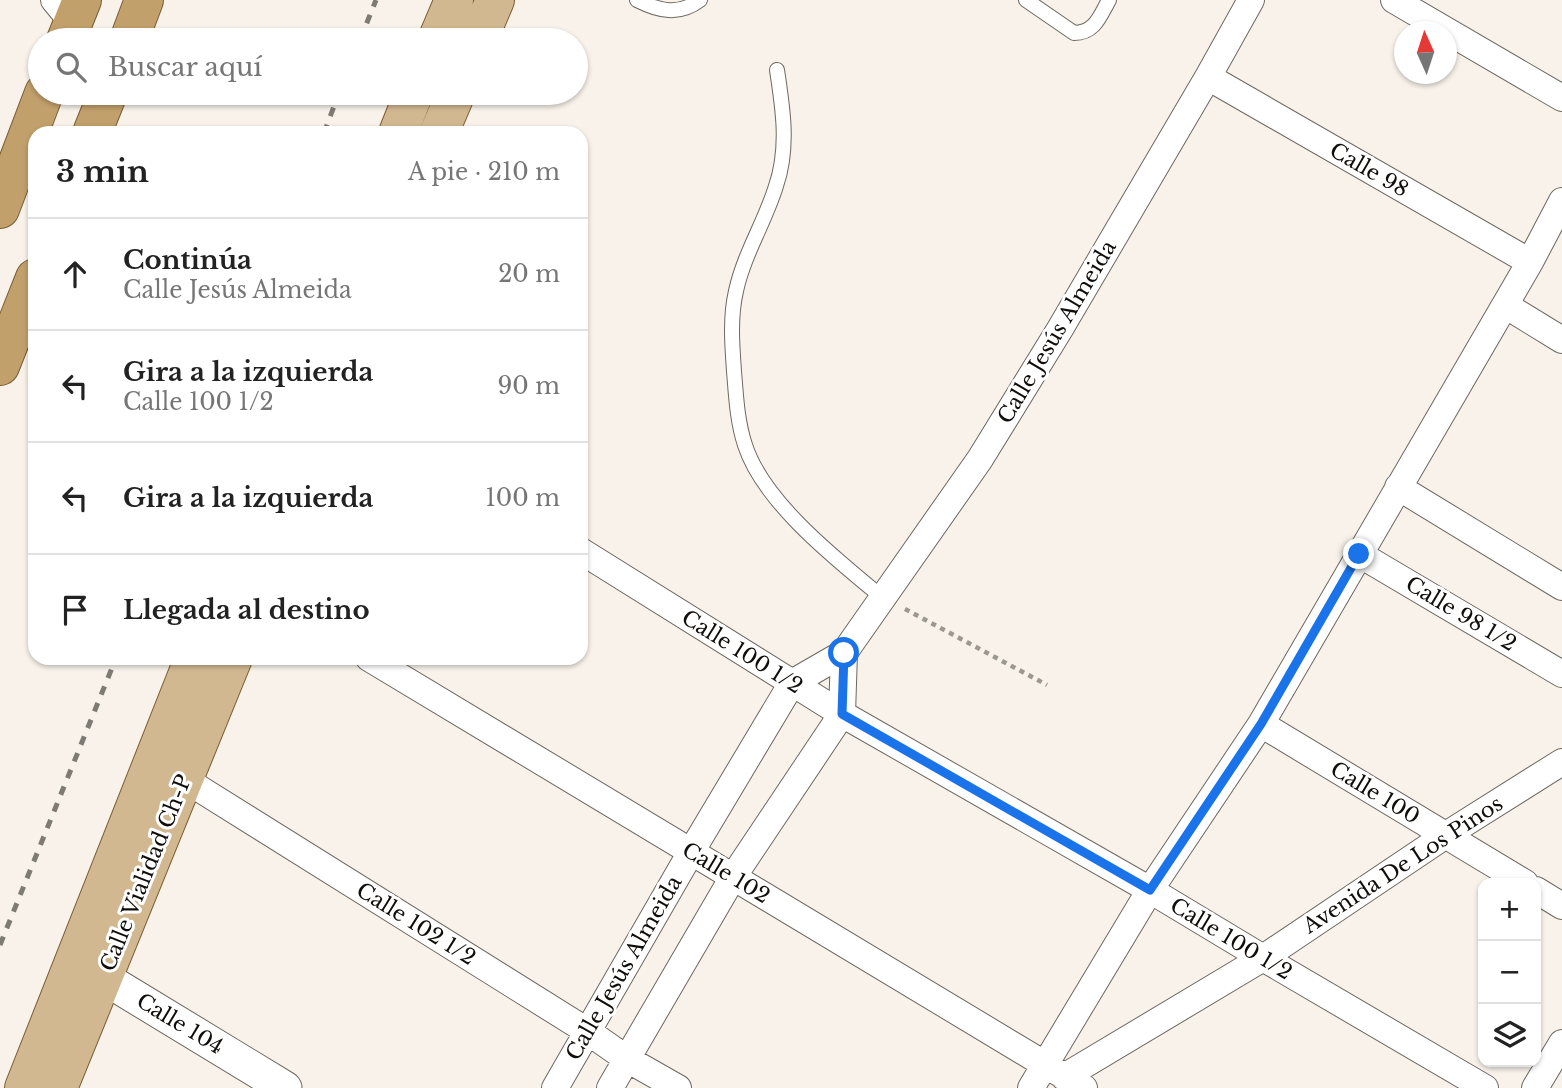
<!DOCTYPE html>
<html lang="es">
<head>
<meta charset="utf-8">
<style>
	body { margin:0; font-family:"Libre Baskerville",serif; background:#f2f2f2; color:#222 }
	.controls { position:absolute; right:21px; bottom:21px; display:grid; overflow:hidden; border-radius:14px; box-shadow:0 2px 5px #0004 }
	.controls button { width:63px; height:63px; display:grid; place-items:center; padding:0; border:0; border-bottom:2px solid #e0e0e0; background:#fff; color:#222; font:35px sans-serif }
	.compass { position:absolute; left:1394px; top:21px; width:63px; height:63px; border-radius:50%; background:#fff; box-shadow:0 2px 5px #0004; rotate:357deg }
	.stop { position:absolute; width:21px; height:21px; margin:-16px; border:5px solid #1a73e8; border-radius:50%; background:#fff }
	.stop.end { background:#1a73e8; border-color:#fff; box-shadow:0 2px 7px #0008 }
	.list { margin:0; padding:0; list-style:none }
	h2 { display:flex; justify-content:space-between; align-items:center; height:91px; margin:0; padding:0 28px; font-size:30px }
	h2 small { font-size:23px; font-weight:400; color:#767676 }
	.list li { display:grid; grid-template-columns:46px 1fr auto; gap:21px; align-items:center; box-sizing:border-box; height:112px; padding:0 28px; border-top:2px solid #e0e0e0 }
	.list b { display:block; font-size:26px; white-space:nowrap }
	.list p { margin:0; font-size:23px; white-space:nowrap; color:#767676 }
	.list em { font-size:23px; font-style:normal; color:#767676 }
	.icon { flex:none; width:38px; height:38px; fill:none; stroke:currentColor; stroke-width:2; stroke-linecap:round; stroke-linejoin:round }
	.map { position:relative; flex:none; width:1562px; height:1088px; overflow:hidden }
	.search { position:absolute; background:#fff; box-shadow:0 2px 5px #0004; left:28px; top:28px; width:560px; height:77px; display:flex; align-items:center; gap:18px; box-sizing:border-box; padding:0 24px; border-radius:38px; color:#767676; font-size:26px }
	.panel { position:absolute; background:#fff; box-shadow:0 2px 5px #0004; left:28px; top:126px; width:560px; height:539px; border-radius:21px }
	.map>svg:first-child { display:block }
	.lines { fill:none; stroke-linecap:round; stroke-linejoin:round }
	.service-casing { stroke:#6d6861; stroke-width:16 }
	.minor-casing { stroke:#6d6861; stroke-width:28 }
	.tertiary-casing { stroke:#6d6861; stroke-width:35 }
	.primary-casing { stroke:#795d32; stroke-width:40 }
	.trunk-casing { stroke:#795d32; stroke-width:40 }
	.path { stroke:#9b9791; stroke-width:4.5; stroke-dasharray:5 5; stroke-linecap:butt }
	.service { stroke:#fff; stroke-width:14 }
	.minor { stroke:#fff; stroke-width:26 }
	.tertiary { stroke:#fff; stroke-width:33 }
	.primary { stroke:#d1b891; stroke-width:38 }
	.trunk { stroke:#c2a06c; stroke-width:38 }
	.rail { stroke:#7e7a74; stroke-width:5; stroke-dasharray:9 9; stroke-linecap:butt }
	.route { stroke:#1a73e8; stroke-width:9 }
	.labels { text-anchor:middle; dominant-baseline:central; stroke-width:6; stroke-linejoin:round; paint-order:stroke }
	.street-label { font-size:21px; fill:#100e0b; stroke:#fff }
</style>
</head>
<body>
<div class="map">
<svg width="1562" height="1088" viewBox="0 0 1562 1088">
	<rect width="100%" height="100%" fill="#f8f2ea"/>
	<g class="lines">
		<defs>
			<path id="service" d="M637,0C659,11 679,16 700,0
				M1026,0L1074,33C1095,33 1100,16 1109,0
				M777,70C783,109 789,148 776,186C765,222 744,254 736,291C730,317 732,344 734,371C736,395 737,421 745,445C763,502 837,560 883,598"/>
			<path id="minor" d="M54,0L73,23
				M1394,0L1562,98
				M1208,77L1530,262
				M1505,305L1562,340
				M1398,487L1562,587
				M581,551L842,714L1150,890L1263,958L1485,1088
				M1359,554L1562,674
				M369,658L1084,1088
				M1261,724L1525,883
				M169,771L184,779L587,1031L627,1059L678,1088
				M1536,890L1562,906
				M1064,1077L1263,958L1446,835L1562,762
				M555,1088L691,852L792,683L844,653L980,459L1060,329L1208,77L1251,0
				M610,1088L733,877L842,714L844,653
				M1031,1088L1150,890L1261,724L1530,262L1562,201
				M1535,1088L1562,1043"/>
			<path id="tertiary" d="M81,964L285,1088"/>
			<path id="primary" d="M437,40L454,0
				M478,40L495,0
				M398,133L414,93
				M439,133L456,93
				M24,1088L194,658
				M58,1088L233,658"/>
			<path id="trunk" d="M66,40L82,0
				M129,40L144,0
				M92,133L108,93
				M0,209L44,93
				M0,366L35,278"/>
		</defs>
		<use href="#service" class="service-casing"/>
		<use href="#minor" class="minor-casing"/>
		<use href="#tertiary" class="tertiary-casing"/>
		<use href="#primary" class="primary-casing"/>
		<use href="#trunk" class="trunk-casing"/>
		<path class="path" d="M905,609L1047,685"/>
		<use href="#service" class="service"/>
		<use href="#minor" class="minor"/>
		<use href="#tertiary" class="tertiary"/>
		<use href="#primary" class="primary"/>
		<use href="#trunk" class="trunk"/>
		<path class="rail" d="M360,40L376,0
			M324,133L339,93
			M0,945L116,658"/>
	</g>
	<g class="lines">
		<path class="route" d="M844,653L842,714L1150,890L1261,724L1359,554"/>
	</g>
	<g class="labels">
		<g class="street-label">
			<text transform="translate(1369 170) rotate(30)">Calle 98</text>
			<text transform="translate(1057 332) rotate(-59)">Calle Jesús Almeida</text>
			<text transform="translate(1461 614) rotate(31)">Calle 98 1/2</text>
			<text transform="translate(742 652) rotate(32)">Calle 100 1/2</text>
			<text transform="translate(1375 793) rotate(31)">Calle 100</text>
			<text transform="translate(1403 865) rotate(-33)">Avenida De Los Pinos</text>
			<text transform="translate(146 873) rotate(-68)">Calle Vialidad Ch-P</text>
			<text transform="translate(726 873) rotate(31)">Calle 102</text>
			<text transform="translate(416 924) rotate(32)">Calle 102 1/2</text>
			<text transform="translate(1231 939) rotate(31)">Calle 100 1/2</text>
			<text transform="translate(624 968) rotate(-60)">Calle Jesús Almeida</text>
			<text transform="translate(180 1024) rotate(31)">Calle 104</text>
		</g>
	</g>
</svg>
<div class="controls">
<button>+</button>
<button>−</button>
<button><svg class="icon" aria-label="layers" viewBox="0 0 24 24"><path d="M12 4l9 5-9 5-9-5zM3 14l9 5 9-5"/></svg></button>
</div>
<svg class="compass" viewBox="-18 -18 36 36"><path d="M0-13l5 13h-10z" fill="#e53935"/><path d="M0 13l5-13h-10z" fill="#767676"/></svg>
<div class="stop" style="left:844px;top:653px"></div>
<div class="stop end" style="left:1359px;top:554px"></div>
<div class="search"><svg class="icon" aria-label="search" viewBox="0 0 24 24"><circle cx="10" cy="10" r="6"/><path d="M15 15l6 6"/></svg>Buscar aquí</div>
<section class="panel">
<h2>3 min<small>A pie · 210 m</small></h2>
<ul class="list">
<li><svg class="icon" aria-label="ahead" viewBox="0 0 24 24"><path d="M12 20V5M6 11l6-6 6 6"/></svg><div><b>Continúa</b><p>Calle Jesús Almeida</p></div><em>20 m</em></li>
<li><svg class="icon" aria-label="left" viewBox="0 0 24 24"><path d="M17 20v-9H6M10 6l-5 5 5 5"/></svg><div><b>Gira a la izquierda</b><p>Calle 100 1/2</p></div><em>90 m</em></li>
<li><svg class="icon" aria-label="left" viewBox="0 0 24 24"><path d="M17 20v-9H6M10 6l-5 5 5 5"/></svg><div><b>Gira a la izquierda</b></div><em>100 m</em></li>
<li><svg class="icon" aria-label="arrive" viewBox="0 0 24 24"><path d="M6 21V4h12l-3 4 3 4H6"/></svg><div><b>Llegada al destino</b></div></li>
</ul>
</section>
</div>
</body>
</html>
